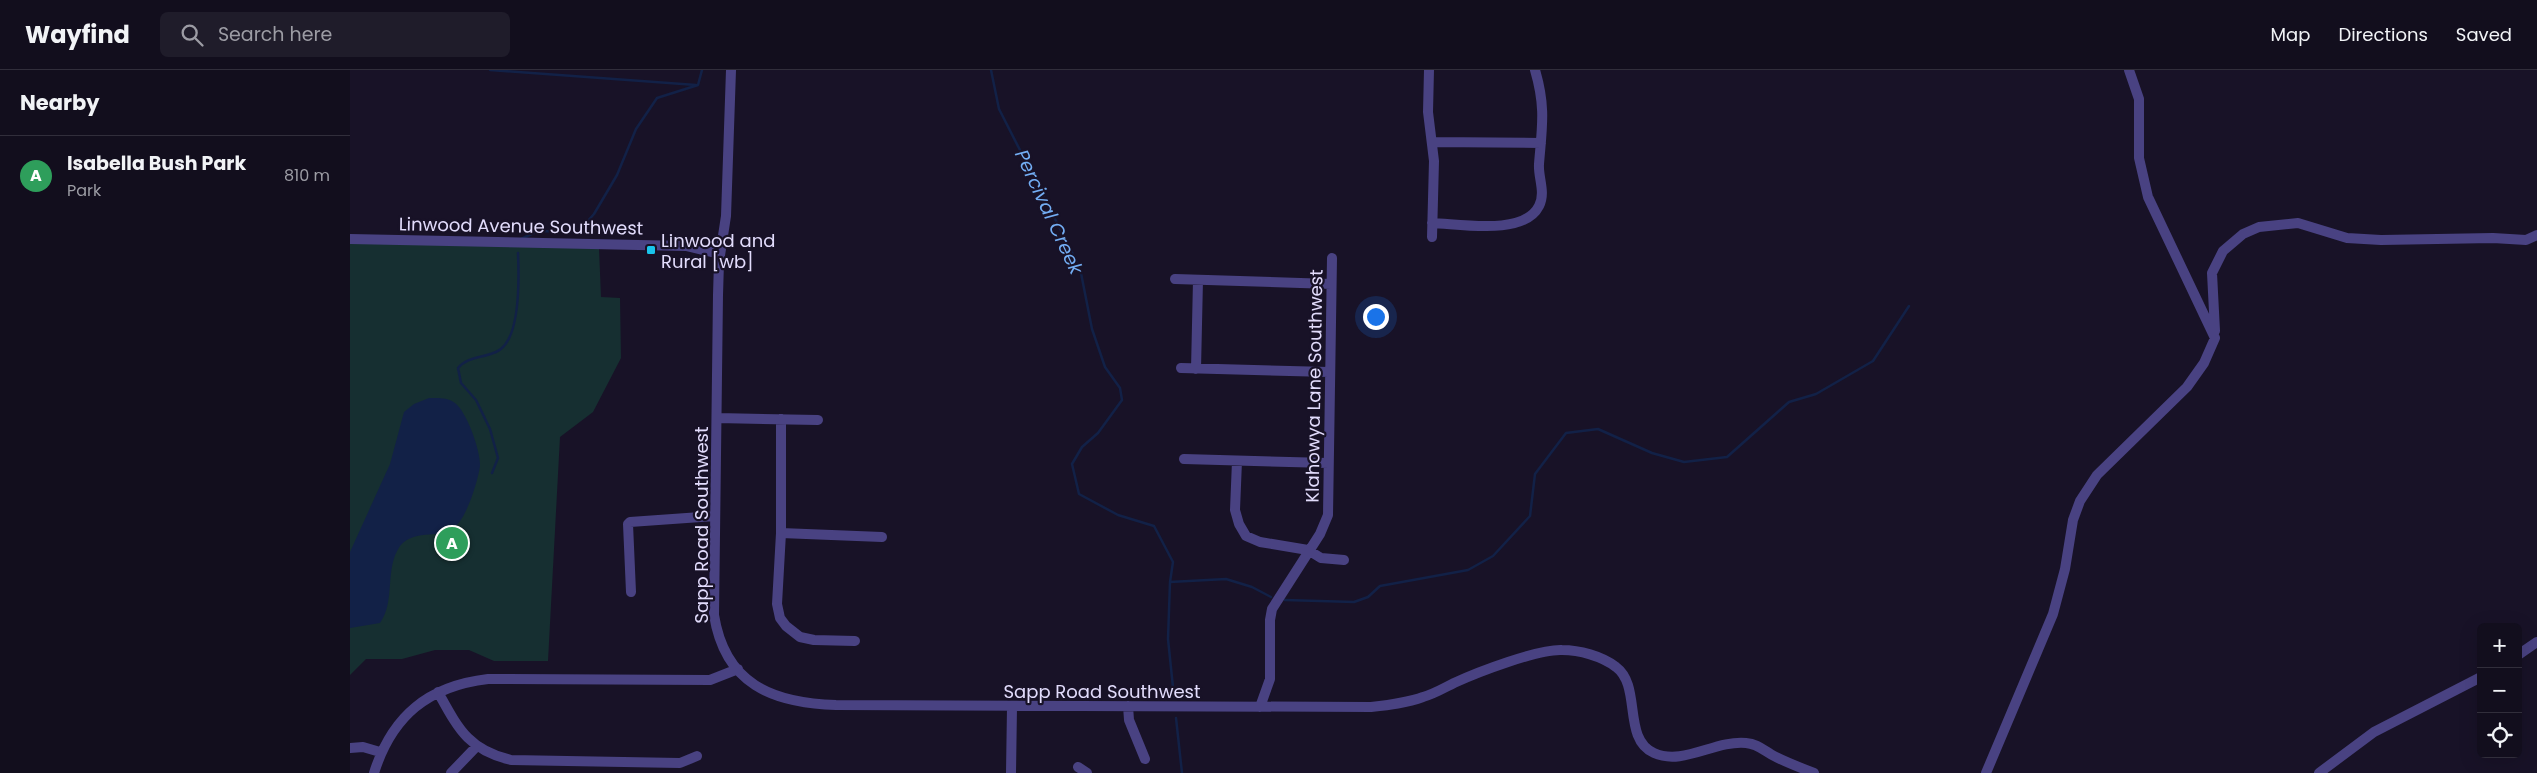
<!DOCTYPE html>
<html lang="en">
<head>
<meta charset="utf-8">
<style>
	body { margin:0; font-family:Poppins,sans-serif; background:#1f1c2a; color:#f1f3f6 }
	.controls { position:absolute; right:15px; bottom:15px; display:grid; overflow:hidden; border-radius:8px; box-shadow:0 5px 20px #0002 }
	.controls button { width:45px; height:45px; display:grid; place-items:center; padding:0; border:0; border-bottom:1px solid #312e3b; background:#120e1d; color:#f1f3f6; font:25px sans-serif }
	.you { position:absolute; left:1025px; top:246px; width:18px; height:18px; margin:-12px; border:4px solid #fff; border-radius:50%; background:#1a73e8; box-shadow:0 0 0 8px #1a73e833 }
	.badge { display:grid; place-items:center; width:32px; height:32px; border-radius:50%; background:#1a73e8; color:#fff; font-size:16px; font-weight:700 }
	.pin { position:absolute; translate:-50% -50%; border:2px solid #fff; box-shadow:0 1px 5px #0006 }
	.list { margin:0; padding:0; list-style:none }
	h2 { display:flex; justify-content:space-between; align-items:center; height:65px; margin:0; padding:0 20px; font-size:21px }
	h2 small { font-size:16px; font-weight:400; color:#9c9ca4 }
	.list li { display:grid; grid-template-columns:32px 1fr auto; gap:15px; align-items:center; box-sizing:border-box; height:80px; padding:0 20px; border-top:1px solid #312e3b }
	.list b { display:block; font-size:19px; white-space:nowrap }
	.list p { margin:0; font-size:16px; white-space:nowrap; color:#9c9ca4 }
	.list em { font-size:16px; font-style:normal; color:#9c9ca4 }
	.icon { flex:none; width:28px; height:28px; fill:none; stroke:currentColor; stroke-width:2; stroke-linecap:round; stroke-linejoin:round }
	.map { position:relative; flex:none; width:2187px; height:703px; overflow:hidden }
	header { display:flex; align-items:center; gap:30px; box-sizing:border-box; height:70px; padding:0 25px; background:#120e1d; border-bottom:1px solid #312e3b }
	header strong { font-size:24px }
	nav { display:flex; gap:28px; margin-inline-start:auto; font-size:18px }
	.search { width:350px; height:45px; background:#1f1c2a; display:flex; align-items:center; gap:12px; box-sizing:border-box; padding:0 18px; border-radius:8px; color:#9c9ca4; font-size:19px }
	main { display:flex }
	aside { flex:1; background:#120e1d }
	.map>svg:first-child { display:block }
	.green { fill:#162f31 }
	.water { fill:#122147 }
	.lines { fill:none; stroke-linecap:round; stroke-linejoin:round }
	.stream { stroke:#122147; stroke-width:2.5 }
	.minor { stroke:#494282; stroke-width:10 }
	.poi-dot { fill:#19c4eb; stroke:#181227; stroke-width:2 }
	.labels { text-anchor:middle; dominant-baseline:central; stroke-width:4.5; stroke-linejoin:round; paint-order:stroke }
	.street-label { font-size:18px; fill:#e2dcfc; stroke:#181227 }
	.poi-label { font-size:18px; fill:#e2dcfc; stroke:#181227; text-anchor:start }
	.water-label { font-size:19px; font-style:italic; fill:#73adf3; stroke:#181227 }
</style>
</head>
<body>
<header>
<strong>Wayfind</strong>
<div class="search"><svg class="icon" aria-label="search" viewBox="0 0 24 24"><circle cx="10" cy="10" r="6"/><path d="M15 15l6 6"/></svg>Search here</div>
<nav><a>Map</a><a>Directions</a><a>Saved</a></nav>
</header>
<main>
<aside>
<h2>Nearby<small></small></h2>
<ul class="list">
<li><span class="badge" style="background:#2e9e5b">A</span><div><b>Isabella Bush Park</b><p>Park</p></div><em>810 m</em></li>
</ul>
</aside>
<div class="map">
<svg width="2187" height="703" viewBox="0 0 2187 703">
	<rect width="100%" height="100%" fill="#181227"/>
	<path class="green" d="M0,173L249,178L251,227L270,228L271,288L243,342L210,367L198,591H144L119,580H85L52,589H16L0,605Z"/>
	<path class="water" d="M79,328C88,328 97,327 105,333C117,342 131,382 130,396C128,411 117,446 106,456C93,471 66,457 50,476C34,499 46,531 30,553L0,558V482L40,394L54,342L64,334Z"/>
	<g class="lines">
		<path class="stream" d="M140,0L346,15
			M641,0L649,39L730,198L742,259L755,297L770,318L772,330L748,363L732,377L722,394L729,424L768,445L804,456L823,492L820,512L818,569L824,627
			M171,169L188,161L228,162L244,144L267,105L286,59L307,28L348,15L352,0
			M142,403L148,388L140,359L126,330L111,313L108,298C117,287 132,288 146,282C171,272 169,206 168,183
			M820,512L876,509L902,517L921,527
			M935,530L1004,532L1018,527L1030,516L1118,500L1143,486L1180,446L1185,404L1216,363L1248,359L1302,383L1334,392L1377,387L1439,332L1466,324L1523,291L1559,236
			M826,648L832,703"/>
		<path class="minor" d="M381,0L376,146L369,192L368,225L364,545C375,614 422,633 486,635L1021,637C1039,635 1057,633 1073,627C1084,624 1094,618 1104,613C1128,602 1188,579 1212,580C1229,580 1252,586 1266,597C1292,616 1272,669 1304,683C1333,696 1365,670 1396,673C1409,674 1415,682 1426,687C1438,693 1451,698 1464,703
			M1079,0L1078,42L1084,91L1082,167
			M1082,72L1191,73
			M1082,153C1111,154 1174,166 1189,136C1196,122 1188,108 1189,94C1192,57 1196,37 1185,0
			M0,169L336,176L370,184
			M825,209L981,214
			M1865,261L1862,203L1873,181L1893,164L1909,157L1948,153L1997,168L2031,170L2143,168L2176,170L2187,165
			M831,298L979,302
			M846,299L848,210
			M367,348L468,350
			M431,349V463L427,534L430,548L436,556L450,567L464,570L505,571
			M834,389L978,393
			M887,391L885,440L889,454L896,466L910,472L958,480L971,488L994,490
			M431,463L532,467
			M281,522L278,454L280,452L365,446
			M2168,585L2187,572
			M88,622C108,658 118,680 161,690L330,693L347,686
			M778,636L779,650L795,689
			M910,637L920,609V550L922,539L970,464L978,445L982,188
			M0,678L13,677L30,682
			M728,697L737,703
			M24,703C42,646 78,616 138,609L360,610L388,599
			M101,703L126,677
			M661,703L662,637
			M1636,703L1703,544L1715,499L1723,450L1730,431L1747,405L1837,317L1854,293L1865,268L1798,127L1789,88V29L1779,0
			M1969,703L2024,662L2131,607"/>
	</g>
	<rect class="poi-dot" x="296" y="175" width="10" height="10" rx="2.5"/>
	<g class="labels">
		<g class="street-label">
			<text transform="translate(171 156) rotate(1)">Linwood Avenue Southwest</text>
			<text transform="translate(964 316) rotate(-89)">Klahowya Lane Southwest</text>
			<text transform="translate(351 455) rotate(-90)">Sapp Road Southwest</text>
			<text x="752" y="621">Sapp Road Southwest</text>
		</g>
		<g class="poi-label">
			<text x="311" y="170">Linwood and<tspan x="311" dy="21">Rural [wb]</tspan></text>
		</g>
		<g class="water-label">
			<text transform="translate(699 142) rotate(65)">Percival Creek</text>
		</g>
	</g>
</svg>
<div class="controls">
<button>+</button>
<button>−</button>
<button><svg class="icon" aria-label="locate" viewBox="0 0 24 24"><circle cx="12" cy="12" r="6"/><path d="M12 2v4M12 18v4M2 12h4M18 12h4"/></svg></button>
</div>
<div class="you"></div>
<div class="pin badge" style="left:102px;top:473px;background:#2e9e5b">A</div>
</div>
</main>
</body>
</html>
